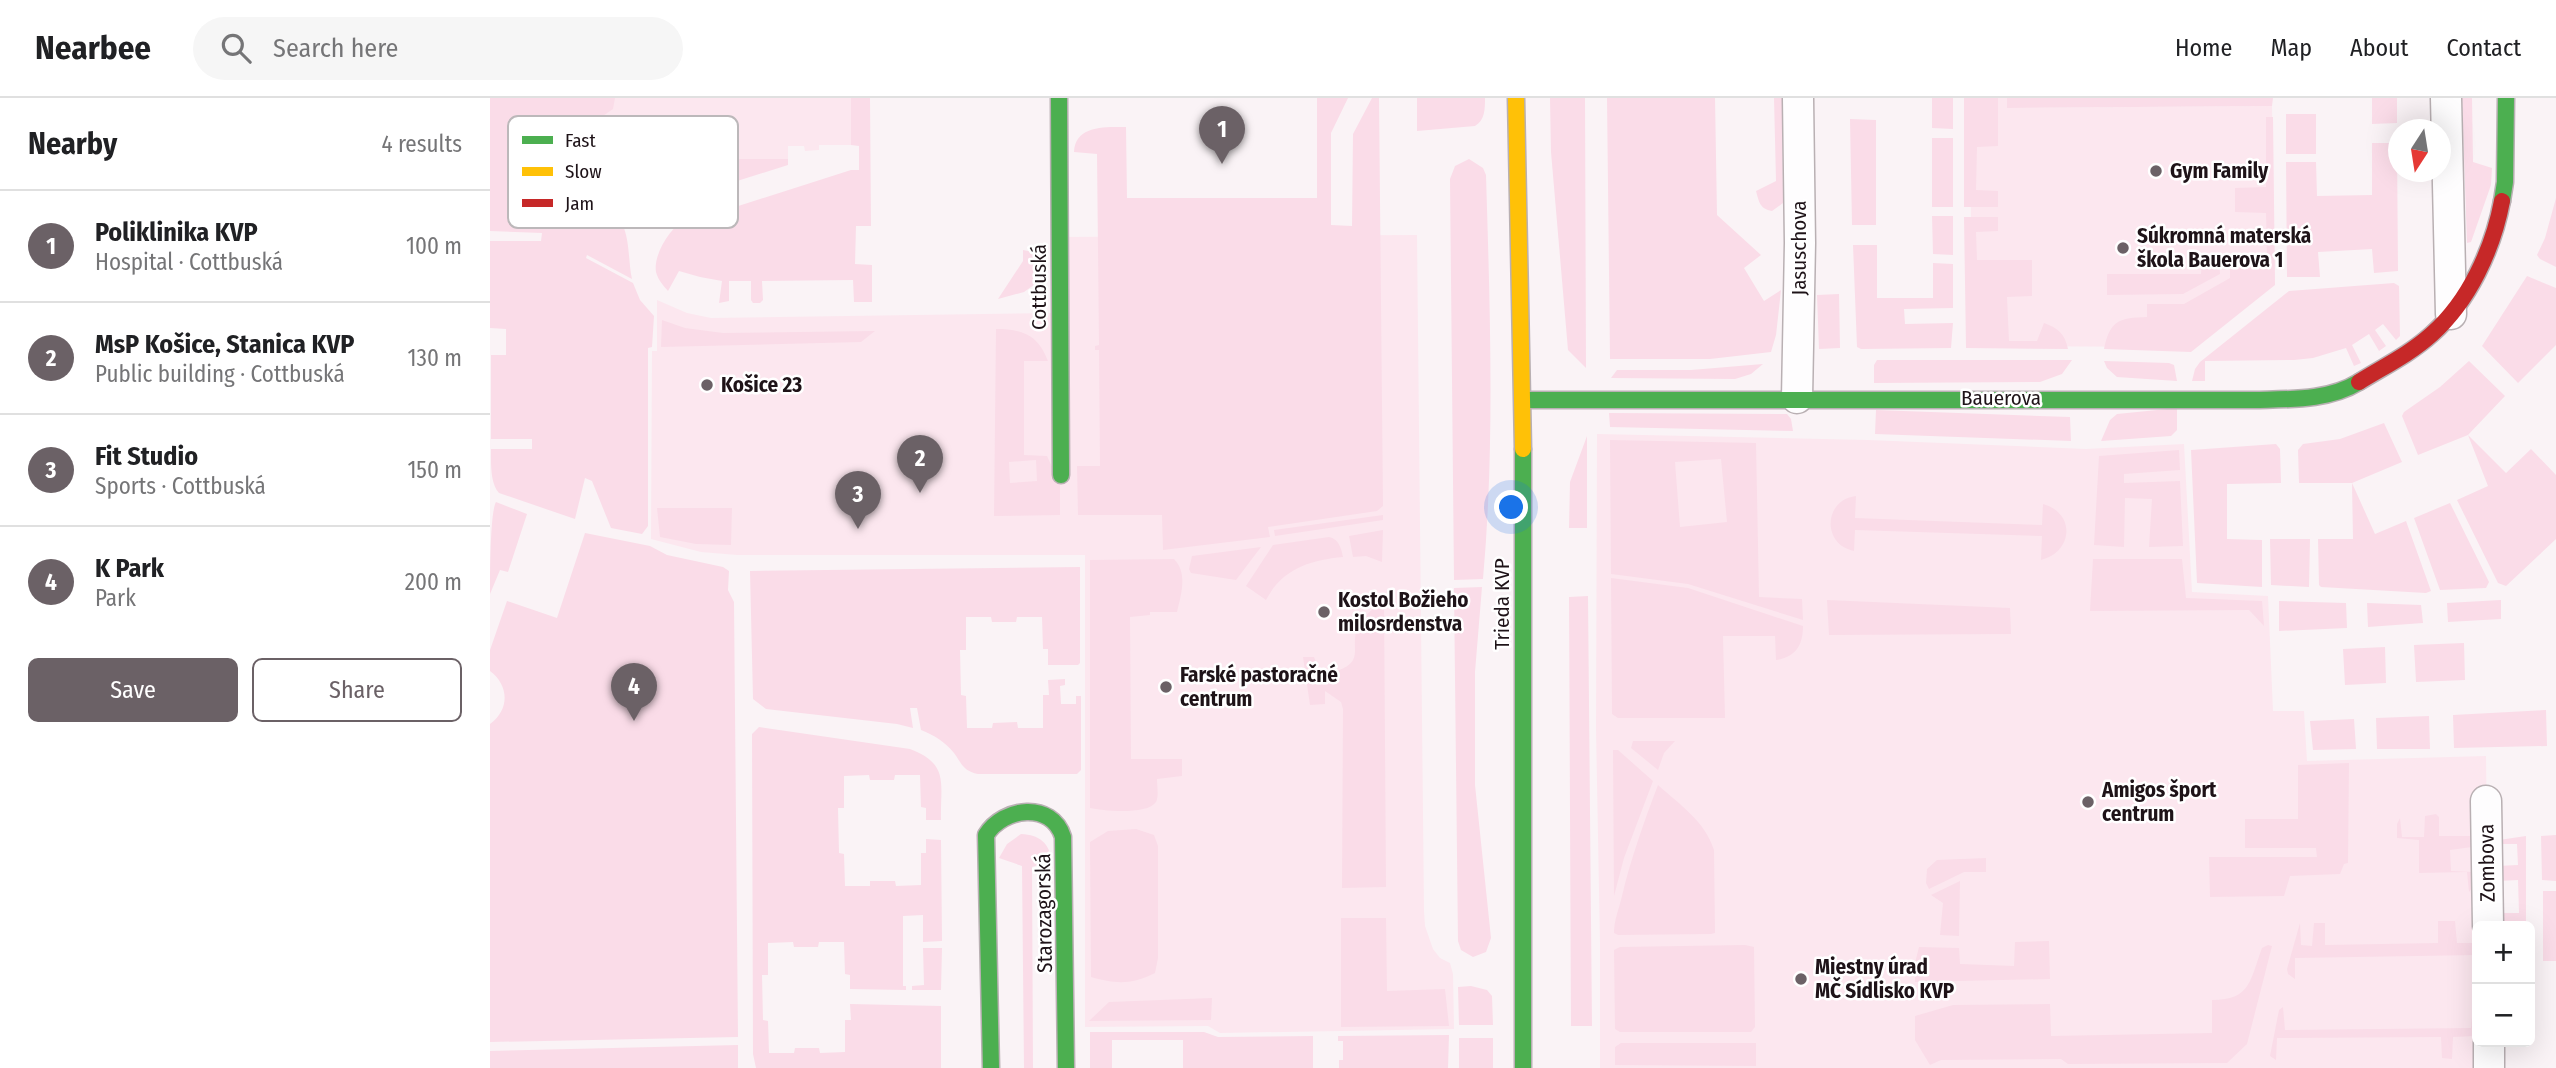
<!DOCTYPE html>
<html lang="en">
<head>
<meta charset="utf-8">
<style>
	body { margin:0; font-family:"Fira Sans Condensed",sans-serif; background:#f6f6f6; color:#202124 }
	.controls { position:absolute; right:21px; bottom:21px; display:grid; overflow:hidden; border-radius:10px; box-shadow:0 7px 28px #0002 }
	.controls button { width:63px; height:63px; display:grid; place-items:center; padding:0; border:0; border-bottom:2px solid #e0e0e0; background:#fff; color:#202124; font:35px sans-serif }
	.compass { position:absolute; left:1898px; top:21px; width:63px; height:63px; border-radius:50%; background:#fff; box-shadow:0 7px 28px #0002; rotate:192deg }
	.you { position:absolute; left:1022px; top:410px; width:24px; height:24px; margin:-18px; border:5px solid #fff; border-radius:50%; background:#1a73e8; box-shadow:0 0 0 10px #1a73e833 }
	.badge { display:grid; place-items:center; width:46px; height:46px; border-radius:50%; background:#6b6166; color:#fff; font-size:23px; font-weight:700 }
	.pin { position:absolute; translate:-50% -58px; filter:drop-shadow(0 2px 4px #0008) }
	.pin::after { content:''; position:absolute; top:37px; width:24px; height:21px; background:inherit; clip-path:polygon(0 0,100% 0,50% 100%) }
	.list { margin:0; padding:0; list-style:none }
	h2 { display:flex; justify-content:space-between; align-items:center; height:91px; margin:0; padding:0 28px; font-size:30px }
	h2 small { font-size:23px; font-weight:400; color:#757577 }
	.list li { display:grid; grid-template-columns:46px 1fr auto; gap:21px; align-items:center; box-sizing:border-box; height:112px; padding:0 28px; border-top:2px solid #e0e0e0 }
	.list b { display:block; font-size:26px; white-space:nowrap }
	.list p { margin:0; font-size:23px; white-space:nowrap; color:#757577 }
	.list em { font-size:23px; font-style:normal; color:#757577 }
	.actions { display:flex; gap:14px; padding:21px 28px }
	.actions a { flex:1; padding:16px 0; border:2px solid #6b6166; border-radius:10px; text-align:center; font-size:24px; color:#6b6166 }
	.actions .main { background:#6b6166; color:#fff }
	.icon { flex:none; width:38px; height:38px; fill:none; stroke:currentColor; stroke-width:2; stroke-linecap:round; stroke-linejoin:round }
	.map { position:relative; flex:none; width:2066px; height:970px; overflow:hidden }
	header { display:flex; align-items:center; gap:42px; box-sizing:border-box; height:98px; padding:0 35px; background:#fff; border-bottom:2px solid #e0e0e0 }
	header strong { font-size:33px }
	nav { display:flex; gap:38px; margin-inline-start:auto; font-size:24px }
	.search { width:490px; height:63px; background:#f6f6f6; display:flex; align-items:center; gap:18px; box-sizing:border-box; padding:0 24px; border-radius:38px; color:#757577; font-size:26px }
	main { display:flex }
	aside { flex:1; background:#fff }
	.map>svg:first-child { display:block }
	.built { fill:#fce7ef }
	.green { fill:#fadce8; fill-rule:evenodd }
	.lines { fill:none; stroke-linecap:round; stroke-linejoin:round }
	.street-casing { stroke:#b9b0b3; stroke-width:33 }
	.fast-casing { stroke:#b9b0b3; stroke-width:19 }
	.slow-casing { stroke:#b9b0b3; stroke-width:19 }
	.jam-casing { stroke:#b9b0b3; stroke-width:19 }
	.street { stroke:#fefdfe; stroke-width:30 }
	.fast { stroke:#4caf50; stroke-width:16 }
	.slow { stroke:#ffc107; stroke-width:16 }
	.jam { stroke:#c62828; stroke-width:16 }
	.poi-dot { fill:#6b6166; stroke:#fff; stroke-width:2.5 }
	.labels { text-anchor:middle; dominant-baseline:central; stroke-width:5; stroke-linejoin:round; paint-order:stroke }
	.poi-label { font-size:21px; font-weight:bold; fill:#1e1318; stroke:#fff; text-anchor:start }
	.street-label { font-size:21px; fill:#1e1318; stroke:#fff }
	.key { fill:#fff; stroke:#bcb8ba; stroke-width:2 }
	.key-label { font-size:19px; fill:#1e1318 }
</style>
</head>
<body>
<header>
<strong>Nearbee</strong>
<div class="search"><svg class="icon" aria-label="search" viewBox="0 0 24 24"><circle cx="10" cy="10" r="6"/><path d="M15 15l6 6"/></svg>Search here</div>
<nav><a>Home</a><a>Map</a><a>About</a><a>Contact</a></nav>
</header>
<main>
<aside>
<h2>Nearby<small>4 results</small></h2>
<ul class="list">
<li><span class="badge">1</span><div><b>Poliklinika KVP</b><p>Hospital · Cottbuská</p></div><em>100 m</em></li>
<li><span class="badge">2</span><div><b>MsP Košice, Stanica KVP</b><p>Public building · Cottbuská</p></div><em>130 m</em></li>
<li><span class="badge">3</span><div><b>Fit Studio</b><p>Sports · Cottbuská</p></div><em>150 m</em></li>
<li><span class="badge">4</span><div><b>K Park</b><p>Park</p></div><em>200 m</em></li>
</ul>
<div class="actions"><a class="main">Save</a><a>Share</a></div>
</aside>
<div class="map">
<svg width="2066" height="970" viewBox="0 0 2066 970">
	<rect width="100%" height="100%" fill="#faf3f6"/>
	<path class="built" d="M73,0H370L369,47H329V52L315,53L314,48H298V61H202V85L170,86L169,81L136,80V70L70,72Z
		M1480,0H1517L1518,10L1782,8L1785,181L1700,249L1482,248Z
		M927,137L934,813L935,828L943,851L950,860L960,865L963,876L964,931L730,935L718,928L595,929V457H247L211,454L161,441L162,253H167V202L197,215L221,220L569,215V139Z
		M1107,336L1378,342L1596,351L1694,346L1702,494L1778,498L1783,613H1814L1817,663L1996,658L1998,828H1987V944L1999,970H1110V845L1106,631Z"/>
	<path class="green" d="M0,0H125L123,11L107,22V91H80V113C88,113 98,110 107,111C144,113 136,155 142,181L97,157L96,160L143,185L150,202L164,218L162,249L158,250V428L152,436L121,430L102,383L95,380L85,421L9,395C0,385 1,365 1,351H42V341H1V257H16V231L0,230V143H51L52,135L0,133Z
		M329,0H380L381,128H366L365,166L382,167V204H364L363,182L272,183L273,202L270,205H263L261,202V183H239V203L229,205L232,183L210,179L189,173L178,193C173,187 168,182 166,174C163,156 181,129 196,120C201,118 207,117 212,115L214,119L361,72H369V48L361,47V0Z
		M827,0H858L841,35V127L862,128L863,36L882,0H889L893,408L887,413L778,429L780,439L673,452L672,417H588L587,368H610L609,252H605V248L609,247L607,56L584,54C585,27 616,29 636,29L637,100H827Z
		M927,0H995C995,11 995,22 985,28L927,33Z
		M1060,0H1095L1096,270L1078,252L1061,54Z
		M1117,0H1225L1227,117L1271,157L1254,170L1274,203L1291,192L1286,237L1281,254L1220,261H1120Z
		M1284,0H1292L1293,105L1282,113C1270,111 1269,104 1266,93L1286,83Z
		M1442,0H1463V31L1442,30Z
		M1474,0H1508V48L1487,49L1486,92L1508,93V109H1474Z
		M1517,0H1783L1782,8L1517,10Z
		M1882,0H1907V25L1882,26Z
		M1972,0H1982L1983,64L2002,70L2001,87L1981,144L1977,145Z
		M1796,16H1826V56H1796Z
		M1776,19H1783L1785,187L1701,254L1614,251C1620,222 1629,220 1657,219V206H1694L1740,180V160L1777,159L1776,115L1745,114V90L1776,89Z
		M1360,21L1386,22V127H1362Z
		M1442,40H1463V109H1442Z
		M1882,45H1907L1908,173L1884,175L1882,151L1828,154L1830,179H1797L1796,64H1826L1827,98L1882,97Z
		M202,61H298V67L244,84L202,85Z
		M979,61L993,70L996,77C1000,212 1005,347 993,481L964,482L960,81L965,68Z
		M2066,100V169L2050,161L2047,157L2055,140Z
		M1442,118H1463V157L1443,156Z
		M1474,119H1508V133L1486,134L1487,162H1542V198L1517,199L1519,243H1547L1554,225C1568,230 1575,236 1578,251L1476,250Z
		M1363,147H1387V200H1443V165L1463,166V210L1414,211L1415,226L1463,225L1461,250L1371,251L1367,249Z
		M533,152L558,157L555,179L534,194L508,201L533,163Z
		M1712,160H1729L1730,176L1693,196L1617,197V176H1711Z
		M2037,178L2066,190V247L2028,285L1992,248Z
		M1904,185L1909,188L1910,238L1906,242L1893,226L1885,232L1896,248L1889,253L1879,236L1862,247L1871,265L1864,268L1856,250L1823,260L1804,262L1715,263V283H1702L1705,271L1710,264L1799,193Z
		M1349,196L1350,250L1329,251L1327,197Z
		M172,222L195,230L233,235L385,233L371,244L171,249Z
		M506,231C533,231 548,237 558,263H534V357L557,358L570,386V417L504,418ZM546,362L547,383L520,385L519,364Z
		M1387,262H1582L1572,276L1550,284L1384,285V267Z
		M1614,263L1679,265L1684,267L1687,283L1627,279L1617,270Z
		M1979,263L2015,298L1978,337L2016,375L2041,351L2066,377V441L2016,488L2008,485L1967,402L1998,388L1978,337L1928,357L1912,318L1914,314L1950,289Z
		M1273,266L1261,276L1245,281L1121,280L1127,272H1201Z
		M1687,310V332L1681,338L1611,343L1620,322L1627,316Z
		M1386,312L1580,319L1581,343L1385,336Z
		M1119,315L1297,316L1301,321L1303,333L1120,329Z
		M1894,325L1912,364L1862,385L1885,436L1916,423L1941,493L1936,495L1831,489L1829,487L1828,441H1863L1862,385H1809L1808,352L1813,346L1850,341Z
		M1097,338V430H1079L1080,384Z
		M1120,342L1266,345L1269,499L1312,501L1313,522L1198,486L1121,476ZM1231,361L1237,424L1190,429L1185,364Z
		M1786,346L1790,351L1791,385L1737,386V441L1772,442V489L1707,485L1701,352Z
		M1689,352L1690,372L1634,376V385L1690,383L1693,448L1659,449L1662,401L1635,400L1634,449L1604,447L1609,358Z
		M1366,398L1365,420L1552,427L1553,406C1586,415 1583,454 1551,462L1552,438L1365,432L1364,453C1332,447 1333,402 1366,398Z
		M6,404L37,416L18,474L10,472L0,496C0,479 0,414 6,404Z
		M1960,405L1999,484L1996,490L1950,492L1924,420Z
		M167,410H242L241,447L206,446L170,439Z
		M893,417V422L785,438L784,432Z
		M893,432L892,464L876,458L863,459L859,438Z
		M95,435L160,448L177,457L233,469L239,473L238,492L244,504L248,939L0,944V626C20,612 19,587 0,573V552L17,503L67,520Z
		M839,439C849,441 851,450 853,459C820,462 792,471 776,502L756,488L783,447Z
		M1780,441H1820L1819,489L1781,487Z
		M771,449L746,482L701,475L699,471L702,458Z
		M684,461C698,475 691,497 687,514H660V517L640,519L641,661H692V678L667,681C667,688 669,698 666,704C658,717 613,713 600,710V462Z
		M1603,461H1692L1696,500L1772,503L1774,528L1759,512L1600,513Z
		M590,469V565L588,567H558V551H553L552,519H527L526,524H502L501,519H476V552H470L471,597L476,598L477,630H502L503,625L527,624L528,630H553V597H559L558,582L575,581V587L570,588L571,606H586V598H591V672L587,676H488C473,673 472,666 464,655C455,644 444,637 431,632L427,610H420L423,630L407,626L276,611L263,601L260,473Z
		M1121,480L1198,490L1313,528C1313,547 1306,559 1286,562L1285,538H1233L1235,620H1128L1122,616Z
		M992,489L985,574V687L1001,840L996,854L983,859L971,852L968,843L964,492V490Z
		M1098,498L1102,928H1081L1079,499Z
		M894,501L896,789L852,790L853,611L851,604L835,593V606L820,607L813,559H824L831,576C837,576 841,575 847,573C875,563 860,550 867,531C872,518 885,510 894,501Z
		M1337,502L1520,510L1521,536L1339,537Z
		M2011,502V521L1958,524L1957,505Z
		M1789,503L1856,505L1857,530L1789,533Z
		M1877,505L1931,507L1933,525L1878,529Z
		M1974,545L1975,582L1926,584L1924,547Z
		M1895,549L1896,585L1855,587L1853,551Z
		M2056,612L2057,648L1964,650L1963,617Z
		M1939,618L1940,651H1887L1886,620Z
		M1864,621L1866,651L1823,652L1820,623Z
		M269,629L420,651C460,666 450,686 451,722H436V710L431,709L430,677H405L404,682H380L379,677L354,678V710H348L349,755L354,756L355,788H380V783H405L406,788L431,787V755H436V741L451,742L452,843L433,844V817L413,818V888H416V892L360,891V877L355,876L354,844H329L328,849H304L303,844L278,845V877H272L273,922L278,923L279,955H304L305,950H329L330,955L355,954V922H361L360,906L451,908V970H266L263,956L262,636Z
		M1143,643H1185L1174,655L1168,672L1141,650Z
		M1123,652H1128L1163,683L1134,760L1124,798Z
		M1859,665L1858,765L1854,766L1850,776L1800,778L1794,798L1720,799L1719,759H1827L1826,750H1755V721H1808V667Z
		M1168,687C1190,707 1215,723 1224,752L1225,835L1221,836L1128,837L1124,835C1124,822 1129,811 1132,798C1141,760 1154,724 1168,687Z
		M1946,716L1949,719V738H1980L1981,717L1982,749L1960,752L1961,773L1982,774V790L1979,794L1977,774L1929,775V742L1907,740V726L1910,720L1912,739H1934L1935,718Z
		M646,731L664,737L668,748V860L665,875C641,887 626,886 601,879L600,744L618,733Z
		M531,736C550,737 559,745 562,763L542,769L543,970H534L532,768L509,760L517,746Z
		M2066,737V783L2052,782L2051,738Z
		M2036,738V828H2008L2010,815H2029L2028,782L2008,783L2007,768L2028,767L2027,746H2008L2009,742Z
		M1496,760V774H1474L1439,791L1436,785L1437,771L1447,762Z
		M1470,783L1469,838L1450,837L1453,805L1441,797Z
		M2053,793H2066V863H2053Z
		M851,820H896L897,893L955,891L959,928L851,929Z
		M1948,823H1965L1967,845H1987V857L1805,860V881L1798,876L1797,871L1810,825L1811,847L1822,848L1824,825H1835V847L1948,845Z
		M1559,843L1560,881L1425,884V865L1429,849L1469,850L1470,866L1524,868L1525,844Z
		M1255,847L1264,849L1265,929L1261,934H1130L1125,931L1124,852L1130,849Z
		M1778,847L1782,848L1757,946L1737,965L1578,966L1571,961L1451,962L1440,967L1425,942V918L1463,907L1560,906L1561,938L1722,935V902C1761,902 1760,882 1772,850Z
		M433,850H452L451,892H422V888L434,887Z
		M981,888L997,892L1002,898L1003,927H969L968,889Z
		M722,900L721,922L599,923L619,904Z
		M1983,908L1987,910L1986,958V938L1963,939L1962,961L1952,960L1951,939L1787,940L1786,962L1780,958L1789,912L1793,909L1795,932L1981,930Z
		M600,934H714L728,939L823,938V970H693V942H622V970H600Z
		M959,937L958,970H849V962H853V943H848V938Z
		M969,940H1003V970H969Z
		M1131,945H1266V968L1125,967V949Z
		M248,947V970H0V953Z"/>
	<g class="lines">
		<defs>
			<path id="street" d="M1956,0L1961,216
				M1307,300L1310,145L1308,0
				M1996,703L1998,828
				M1999,944V970"/>
			<path id="fast" d="M569,0L571,377
				M2012,103L2015,84L2016,0
				M1033,302H1764C1799,301 1838,303 1869,284
				M1033,351V970
				M501,970L496,737C513,709 562,703 573,739L576,970"/>
			<path id="slow" d="M1026,0L1033,351"/>
			<path id="jam" d="M1869,284C1893,269 1920,256 1942,236C1979,203 2003,151 2012,103"/>
		</defs>
		<use href="#street" class="street-casing"/>
		<use href="#fast" class="fast-casing"/>
		<use href="#slow" class="slow-casing"/>
		<use href="#jam" class="jam-casing"/>
		<use href="#street" class="street"/>
		<use href="#fast" class="fast"/>
		<use href="#slow" class="slow"/>
		<use href="#jam" class="jam"/>
	</g>
	<g class="poi-dot">
		<circle cx="1666" cy="73" r="7"/>
		<circle cx="1633" cy="150" r="7"/>
		<circle cx="217" cy="287" r="7"/>
		<circle cx="834" cy="514" r="7"/>
		<circle cx="676" cy="589" r="7"/>
		<circle cx="1598" cy="704" r="7"/>
		<circle cx="1311" cy="881" r="7"/>
	</g>
	<g class="labels">
		<g class="poi-label">
			<text x="1680" y="73">Gym Family</text>
			<text x="1647" y="138">Súkromná materská<tspan x="1647" dy="24">škola Bauerova 1</tspan></text>
			<text x="231" y="287">Košice 23</text>
			<text x="848" y="502">Kostol Božieho<tspan x="848" dy="24">milosrdenstva</tspan></text>
			<text x="690" y="577">Farské pastoračné<tspan x="690" dy="24">centrum</tspan></text>
			<text x="1612" y="692">Amigos šport<tspan x="1612" dy="24">centrum</tspan></text>
			<text x="1325" y="869">Miestny úrad<tspan x="1325" dy="24">MČ Sídlisko KVP</tspan></text>
		</g>
		<g class="street-label">
			<text transform="translate(1309 150) rotate(-90)">Jasuschova</text>
			<text transform="translate(549 189) rotate(-90)">Cottbuská</text>
			<text x="1511" y="300">Bauerova</text>
			<text transform="translate(1012 506) rotate(-90)">Trieda KVP</text>
			<text transform="translate(1997 765) rotate(-91)">Zombova</text>
			<text transform="translate(554 815) rotate(-91)">Starozagorská</text>
		</g>
	</g>
	<rect x="18" y="18" width="230" height="112" rx="10" class="key"/>
	<rect x="32" y="38" width="31" height="8" fill="#4caf50"/>
	<rect x="32" y="69" width="31" height="9" fill="#ffc107"/>
	<rect x="32" y="101" width="31" height="8" fill="#c62828"/>
	<g class="key-label">
		<text x="75" y="49">Fast</text>
		<text x="75" y="80">Slow</text>
		<text x="75" y="112">Jam</text>
	</g>
</svg>
<div class="controls">
<button>+</button>
<button>−</button>
</div>
<svg class="compass" viewBox="-18 -18 36 36"><path d="M0-13l5 13h-10z" fill="#e53935"/><path d="M0 13l5-13h-10z" fill="#757577"/></svg>
<div class="you"></div>
<div class="pin badge" style="left:732px;top:66px">1</div>
<div class="pin badge" style="left:430px;top:395px">2</div>
<div class="pin badge" style="left:368px;top:431px">3</div>
<div class="pin badge" style="left:144px;top:623px">4</div>
</div>
</main>
</body>
</html>
